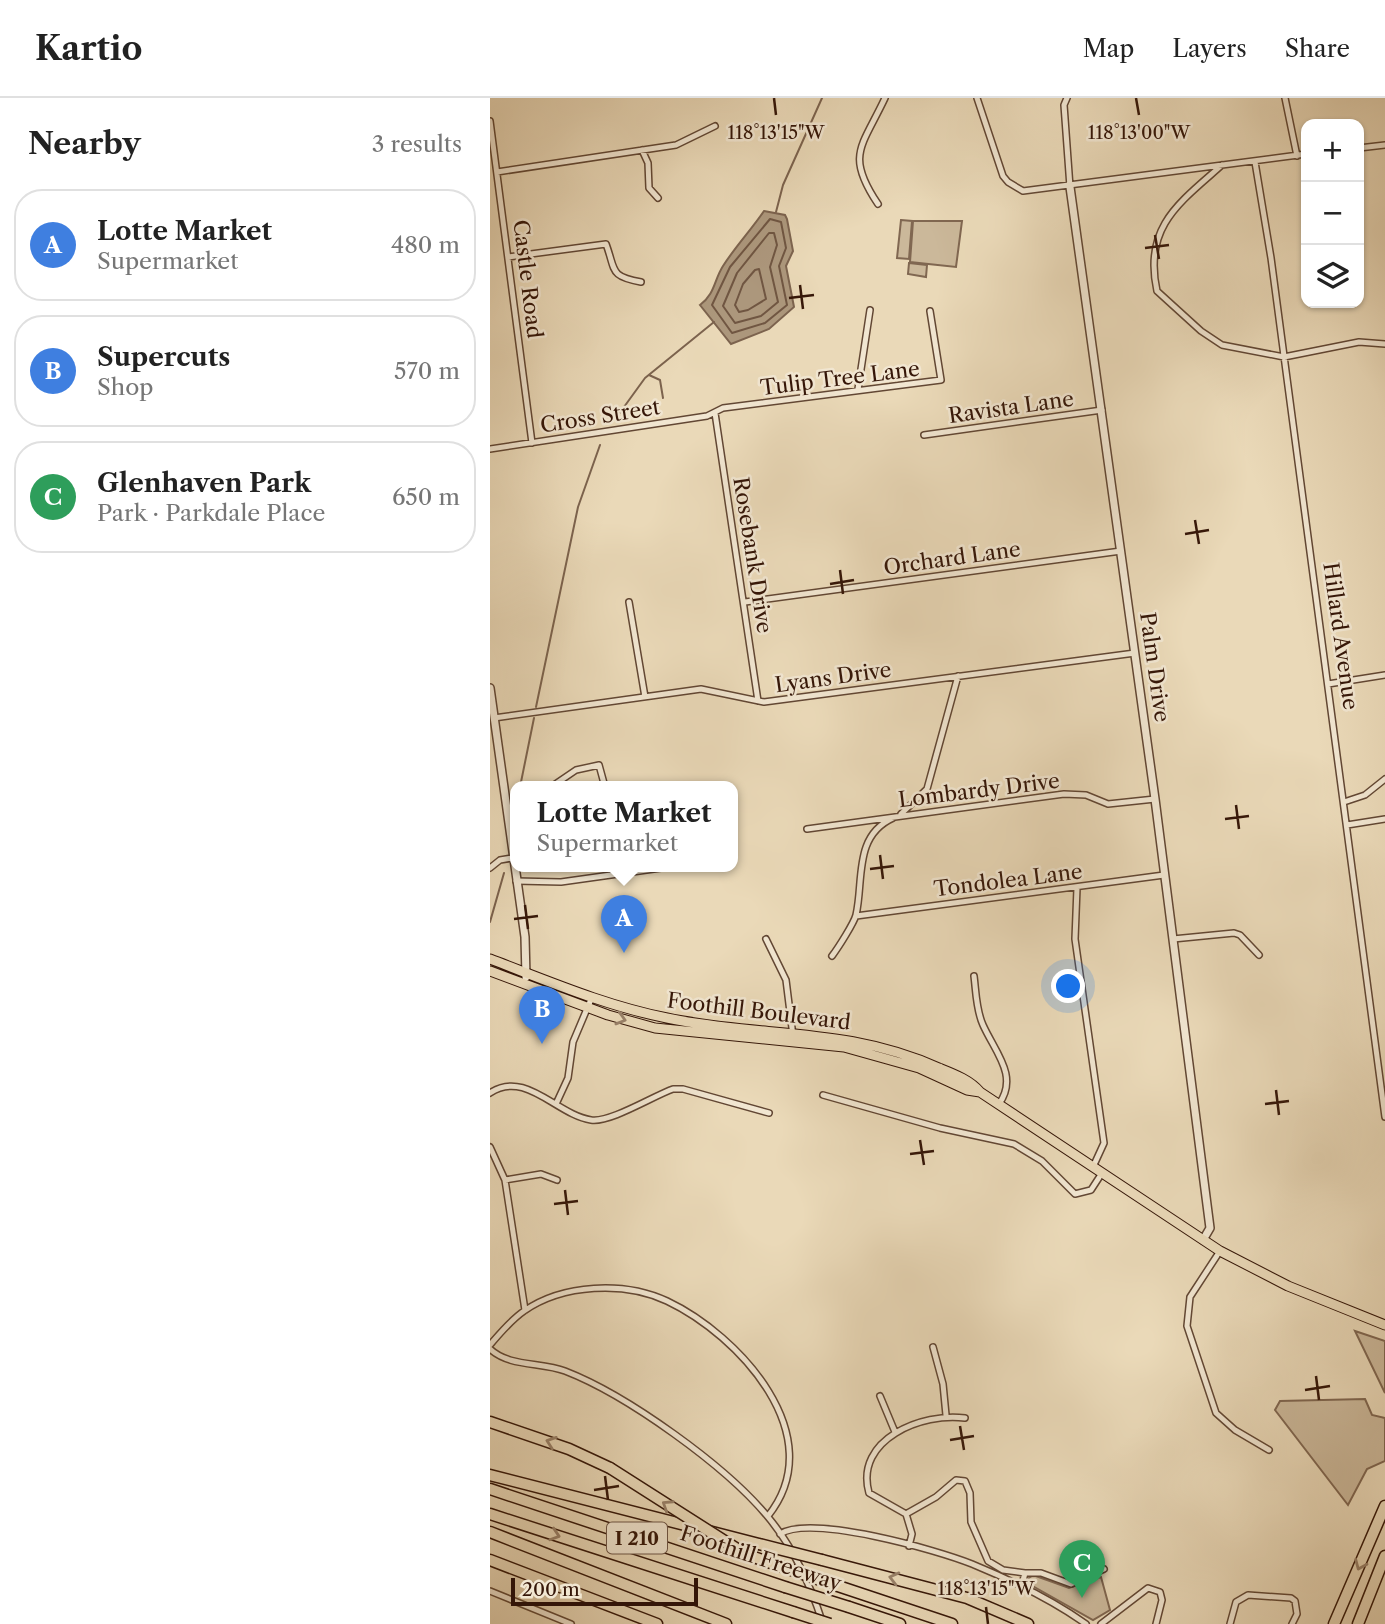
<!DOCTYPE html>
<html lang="en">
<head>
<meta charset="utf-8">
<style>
	body { margin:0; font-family:"Libre Caslon Text",serif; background:#f6f6f6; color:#222 }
	.controls { position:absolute; right:21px; top:21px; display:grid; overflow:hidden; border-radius:14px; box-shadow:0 2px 5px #0004 }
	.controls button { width:63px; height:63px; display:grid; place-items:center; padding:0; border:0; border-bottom:2px solid #e0e0e0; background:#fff; color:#222; font:35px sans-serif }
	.scale { position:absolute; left:21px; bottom:18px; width:187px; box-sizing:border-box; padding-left:7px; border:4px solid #351608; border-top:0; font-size:19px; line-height:24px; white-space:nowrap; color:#351608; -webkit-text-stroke:5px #f1e6d1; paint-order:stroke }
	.you { position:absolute; left:579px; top:889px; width:24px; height:24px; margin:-18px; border:5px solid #fff; border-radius:50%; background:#1a73e8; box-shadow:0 0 0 10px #1a73e833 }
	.badge { display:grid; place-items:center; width:46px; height:46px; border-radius:50%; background:#8f2418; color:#fff; font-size:23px; font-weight:700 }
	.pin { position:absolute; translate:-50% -58px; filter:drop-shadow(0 2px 4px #0008) }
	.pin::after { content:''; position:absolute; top:37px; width:24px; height:21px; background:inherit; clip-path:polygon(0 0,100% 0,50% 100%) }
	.popup { position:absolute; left:20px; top:683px; width:228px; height:91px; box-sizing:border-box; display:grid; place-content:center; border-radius:14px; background:#fff; filter:drop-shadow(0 2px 5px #0005); font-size:23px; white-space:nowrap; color:#767676 }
	.popup b { font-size:26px; color:#222 }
	.popup::after { content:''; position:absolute; left:50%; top:100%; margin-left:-14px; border:14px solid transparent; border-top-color:#fff }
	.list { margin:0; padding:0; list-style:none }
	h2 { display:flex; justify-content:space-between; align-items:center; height:91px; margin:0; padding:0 28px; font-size:30px }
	h2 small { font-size:23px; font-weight:400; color:#767676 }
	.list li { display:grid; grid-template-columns:46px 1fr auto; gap:21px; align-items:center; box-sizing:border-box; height:112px; margin:0 14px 14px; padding:0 14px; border:2px solid #e0e0e0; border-radius:28px }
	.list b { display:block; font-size:26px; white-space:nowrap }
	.list p { margin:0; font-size:23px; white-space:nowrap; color:#767676 }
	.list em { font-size:23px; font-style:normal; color:#767676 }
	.icon { flex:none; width:38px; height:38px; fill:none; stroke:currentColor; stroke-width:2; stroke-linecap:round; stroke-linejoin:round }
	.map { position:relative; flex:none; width:895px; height:1526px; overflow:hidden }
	header { display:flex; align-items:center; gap:42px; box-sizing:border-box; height:98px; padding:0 35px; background:#fff; border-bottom:2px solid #e0e0e0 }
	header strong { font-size:33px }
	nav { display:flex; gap:38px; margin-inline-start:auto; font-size:24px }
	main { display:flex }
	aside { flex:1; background:#fff }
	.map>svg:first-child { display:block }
	.green { fill:#cbb89a; stroke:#806751; stroke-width:2 }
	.water { fill:#ac977c; stroke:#7c634e; stroke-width:2 }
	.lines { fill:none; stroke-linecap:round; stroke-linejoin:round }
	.shore { stroke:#705642; stroke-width:2 }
	.stream { stroke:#7c634e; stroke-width:2 }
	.minor-casing { stroke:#624734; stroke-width:8 }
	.tertiary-casing { stroke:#624734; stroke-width:10 }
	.primary-casing { stroke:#351608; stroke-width:11 }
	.motorway-casing { stroke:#351608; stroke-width:13 }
	.minor { stroke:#f1e6d1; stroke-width:5 }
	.tertiary { stroke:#f1e6d1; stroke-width:7 }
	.primary { stroke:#ead9b8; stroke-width:9 }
	.motorway { stroke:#ead9b8; stroke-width:10 }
	.motorway-bridge-casing { stroke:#351608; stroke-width:13; stroke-linecap:butt }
	.motorway-bridge { stroke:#ead9b8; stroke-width:10 }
	.oneway { stroke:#998169 }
	.ticks { fill:none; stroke:#351608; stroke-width:2.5 }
	.labels { text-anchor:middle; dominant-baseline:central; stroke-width:5; stroke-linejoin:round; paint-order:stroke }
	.shield { fill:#f1e6d1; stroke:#6d5444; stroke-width:2 }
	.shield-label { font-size:19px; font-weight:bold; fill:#351608 }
	.street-label { font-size:21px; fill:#351608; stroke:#f1e6d1 }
	.ticks-label { font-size:18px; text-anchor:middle; fill:#351608; stroke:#f1e6d1; stroke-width:5; stroke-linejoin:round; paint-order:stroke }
</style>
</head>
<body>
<header>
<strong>Kartio</strong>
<nav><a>Map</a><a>Layers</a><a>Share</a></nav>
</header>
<main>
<aside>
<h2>Nearby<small>3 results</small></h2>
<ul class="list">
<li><span class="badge" style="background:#3f7fe0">A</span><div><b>Lotte Market</b><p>Supermarket</p></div><em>480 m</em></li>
<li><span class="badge" style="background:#3f7fe0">B</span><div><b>Supercuts</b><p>Shop</p></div><em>570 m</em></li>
<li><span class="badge" style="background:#2e9e5b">C</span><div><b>Glenhaven Park</b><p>Park · Parkdale Place</p></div><em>650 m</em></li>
</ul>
</aside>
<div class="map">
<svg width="895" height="1526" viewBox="0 0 895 1526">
	<rect width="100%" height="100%" fill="#ead9b8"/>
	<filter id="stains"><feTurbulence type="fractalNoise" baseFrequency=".00286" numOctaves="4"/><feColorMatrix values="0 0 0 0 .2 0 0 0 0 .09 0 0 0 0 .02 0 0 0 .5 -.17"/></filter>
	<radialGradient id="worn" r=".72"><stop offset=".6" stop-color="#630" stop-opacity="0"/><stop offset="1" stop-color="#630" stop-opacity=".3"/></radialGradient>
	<path class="green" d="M411,122L422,123L419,161L407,160Z
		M423,123H472L466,169L420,164Z
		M419,165L437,167L436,179L418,176Z
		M865,1233L895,1243V1295Z
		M875,1301L882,1317L895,1320V1363L877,1371L858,1407L785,1312L790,1303Z
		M543,1477L579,1490L611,1479L620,1512L603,1522L539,1486V1480Z"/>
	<path class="water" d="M274,113L295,117L297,121L303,153L296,168L304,209L279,231L241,246L210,207C225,196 224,182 233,168C245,149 261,132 274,113Z"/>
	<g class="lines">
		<path class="shore" d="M280,121L291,124L296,150L289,168L297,207L275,225L242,235L222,207L240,169Z
			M279,135H284L287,147L280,169L288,204L271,218L245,225L233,208L247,175Z
			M269,171L276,201L258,212L249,214L245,207L253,186L265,172Z"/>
		<path class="stream" d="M286,114L293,87L332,0
			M159,277L170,282L173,300
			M126,320L155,280L224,224
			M46,609L88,409L110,347
			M30,689L44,620
			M0,824L14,775"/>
		<defs>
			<path id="minor" d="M487,0L513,78L518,84L533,93L816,56
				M577,0L574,7L580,89
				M795,0L807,58
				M0,23L42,345
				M869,50L895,47
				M152,52L158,65L159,90L168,100
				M765,64L781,160L895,1019
				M732,67C689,105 653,129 667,193L711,233L732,247L794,259L869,244L895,246
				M7,74L186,47L225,28
				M388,106C355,57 372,49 395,0
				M18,159L116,146C126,173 119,178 151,184
				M368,291L380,212
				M225,315L268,603
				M434,337L612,312
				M0,351L217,318L233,310L451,282L440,213
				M139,504L155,599
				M255,504L631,453
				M838,586L895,577
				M4,620L211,591L274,604L645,555
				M61,689L86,672L109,667L115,689
				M854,704L875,697L895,681
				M411,716L437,691L468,578
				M857,727L895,721
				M317,731L574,696L596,697L618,706L665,701
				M0,770L10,762L22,760
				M26,783L71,784L178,769
				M587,790L585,841L614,1045L603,1069
				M366,818L674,777
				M276,841L296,882L303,938
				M683,841L744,835L750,837L769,857
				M342,858C348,850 364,825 366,817C374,783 363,738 403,720
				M484,878C486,893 486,912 493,927C505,954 529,978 509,1006
				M0,995C35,971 67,1017 101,1022C120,1025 163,998 183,991H193L279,1015
				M333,997L450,1030L524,1046L552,1063L585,1096L601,1092L612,1075
				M66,1006L78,980L83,944L102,899
				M0,1049L15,1082L35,1212
				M15,1082L51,1076L67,1082
				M730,1153L700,1199L697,1228L726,1315L745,1332L779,1352
				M0,1247C10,1235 21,1222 34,1213C73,1186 134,1183 177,1203C249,1237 342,1338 278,1418
				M443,1249L453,1286L456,1317
				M0,1251C19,1269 51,1264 75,1273C137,1297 236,1368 278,1419C303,1449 320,1486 332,1523
				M390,1298L405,1334
				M416,1416L446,1399L466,1382L475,1383L480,1395L481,1424L498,1463L513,1472L535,1475
				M416,1416L379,1395C364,1341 433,1314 475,1320
				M416,1416L422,1436L419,1448
				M290,1436C321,1416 447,1452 482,1466C521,1482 562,1502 596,1526
				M531,1490L535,1475H551L581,1486L614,1471
				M0,1493L81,1526
				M611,1526L658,1490L670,1494L672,1502L666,1526
				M740,1526L746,1504L758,1497L801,1500L805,1503L807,1516L802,1526"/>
			<path id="tertiary" d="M580,89L665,701L720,1130L713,1142
				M0,590L35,839L36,879"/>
			<path id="primary" d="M0,861C58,883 116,908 177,920C272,940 356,928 449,970C464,976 480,982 490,994L730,1153L798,1188L895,1227
				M0,873L118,917L165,930L354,949L429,970L477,992L490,994"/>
			<path id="motorway" d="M0,1324L79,1351L120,1370
				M0,1377L269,1446
				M0,1391L295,1489
				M0,1416L303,1514
				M0,1434L236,1526
				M0,1462L167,1526
				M332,1462L477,1500L538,1526
				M348,1488L462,1526
				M359,1509L410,1526
				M844,1526L895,1408
				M868,1526L895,1458"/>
		</defs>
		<use href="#minor" class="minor-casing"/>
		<use href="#tertiary" class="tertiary-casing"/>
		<use href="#primary" class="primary-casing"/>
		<use href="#motorway" class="motorway-casing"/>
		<use href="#minor" class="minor"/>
		<use href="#tertiary" class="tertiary"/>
		<use href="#primary" class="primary"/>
		<use href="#motorway" class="motorway"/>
		<defs>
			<path id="motorway-bridge" d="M120,1370L255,1456L348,1488
				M269,1446L332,1462
				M295,1489L359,1509
				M303,1514L340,1526"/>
		</defs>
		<use href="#motorway-bridge" class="motorway-bridge-casing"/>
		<use href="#motorway-bridge" class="motorway-bridge"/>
	</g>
	<defs><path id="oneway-chevron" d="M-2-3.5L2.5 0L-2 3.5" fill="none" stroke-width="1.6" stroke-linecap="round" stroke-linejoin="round" transform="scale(1.75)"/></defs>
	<g class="oneway">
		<use href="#oneway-chevron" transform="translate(131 921) rotate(16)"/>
		<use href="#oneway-chevron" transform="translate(61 1344) rotate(-161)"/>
		<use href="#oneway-chevron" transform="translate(177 1407) rotate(-147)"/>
		<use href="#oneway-chevron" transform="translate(65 1437) rotate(18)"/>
		<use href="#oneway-chevron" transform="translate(870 1467) rotate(113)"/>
		<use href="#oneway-chevron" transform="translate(404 1480) rotate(-166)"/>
	</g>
	<path class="ticks" d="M284,0L286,17M646,0L649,17M665,137L669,161M655,150L679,147M310,187L313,211M299,200L324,197M705,422L709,446M695,436L719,432M350,472L353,496M340,486L364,482M746,707L749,731M735,721L759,718M390,757L393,781M380,771L404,768M35,807L38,831M24,821L48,818M786,992L789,1017M775,1006L799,1003M430,1042L434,1067M420,1056L444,1053M75,1092L78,1117M64,1106L88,1103M826,1278L829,1302M815,1292L840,1288M470,1328L474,1352M460,1342L484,1338M115,1378L118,1402M104,1392L129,1388M496,1509L498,1526"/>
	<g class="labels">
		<rect class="shield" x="117" y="1424.5" width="60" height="31" rx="5"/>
		<g class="shield-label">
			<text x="147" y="1440">I 210</text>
		</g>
		<g class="street-label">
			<text transform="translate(38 181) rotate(83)">Castle Road</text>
			<text transform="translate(350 280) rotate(-7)">Tulip Tree Lane</text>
			<text transform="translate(521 309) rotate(-8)">Ravista Lane</text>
			<text transform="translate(110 318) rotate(-9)">Cross Street</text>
			<text transform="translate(263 457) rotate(81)">Rosebank Drive</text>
			<text transform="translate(462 460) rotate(-8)">Orchard Lane</text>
			<text transform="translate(851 538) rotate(82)">Hillard Avenue</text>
			<text transform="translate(665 569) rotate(82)">Palm Drive</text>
			<text transform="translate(343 579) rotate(-8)">Lyans Drive</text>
			<text transform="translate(489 692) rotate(-7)">Lombardy Drive</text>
			<text transform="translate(518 782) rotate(-7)">Tondolea Lane</text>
			<text transform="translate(269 913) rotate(7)">Foothill Boulevard</text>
			<text transform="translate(271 1460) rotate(18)">Foothill Freeway</text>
		</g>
	</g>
	<g class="ticks-label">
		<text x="286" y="41">118°13'15"W</text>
		<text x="649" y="41">118°13'00"W</text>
		<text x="496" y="1497">118°13'15"W</text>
	</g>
	<rect width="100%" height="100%" filter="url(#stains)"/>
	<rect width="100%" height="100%" fill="url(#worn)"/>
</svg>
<div class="controls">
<button>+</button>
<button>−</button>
<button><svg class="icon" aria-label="layers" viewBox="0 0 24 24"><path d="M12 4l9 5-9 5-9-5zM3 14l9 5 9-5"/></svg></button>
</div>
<div class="scale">200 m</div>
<div class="you"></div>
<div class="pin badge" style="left:134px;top:855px;background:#3f7fe0">A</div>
<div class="popup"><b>Lotte Market</b>Supermarket</div>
<div class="pin badge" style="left:52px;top:946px;background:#3f7fe0">B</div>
<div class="pin badge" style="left:592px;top:1500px;background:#2e9e5b">C</div>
</div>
</main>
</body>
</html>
